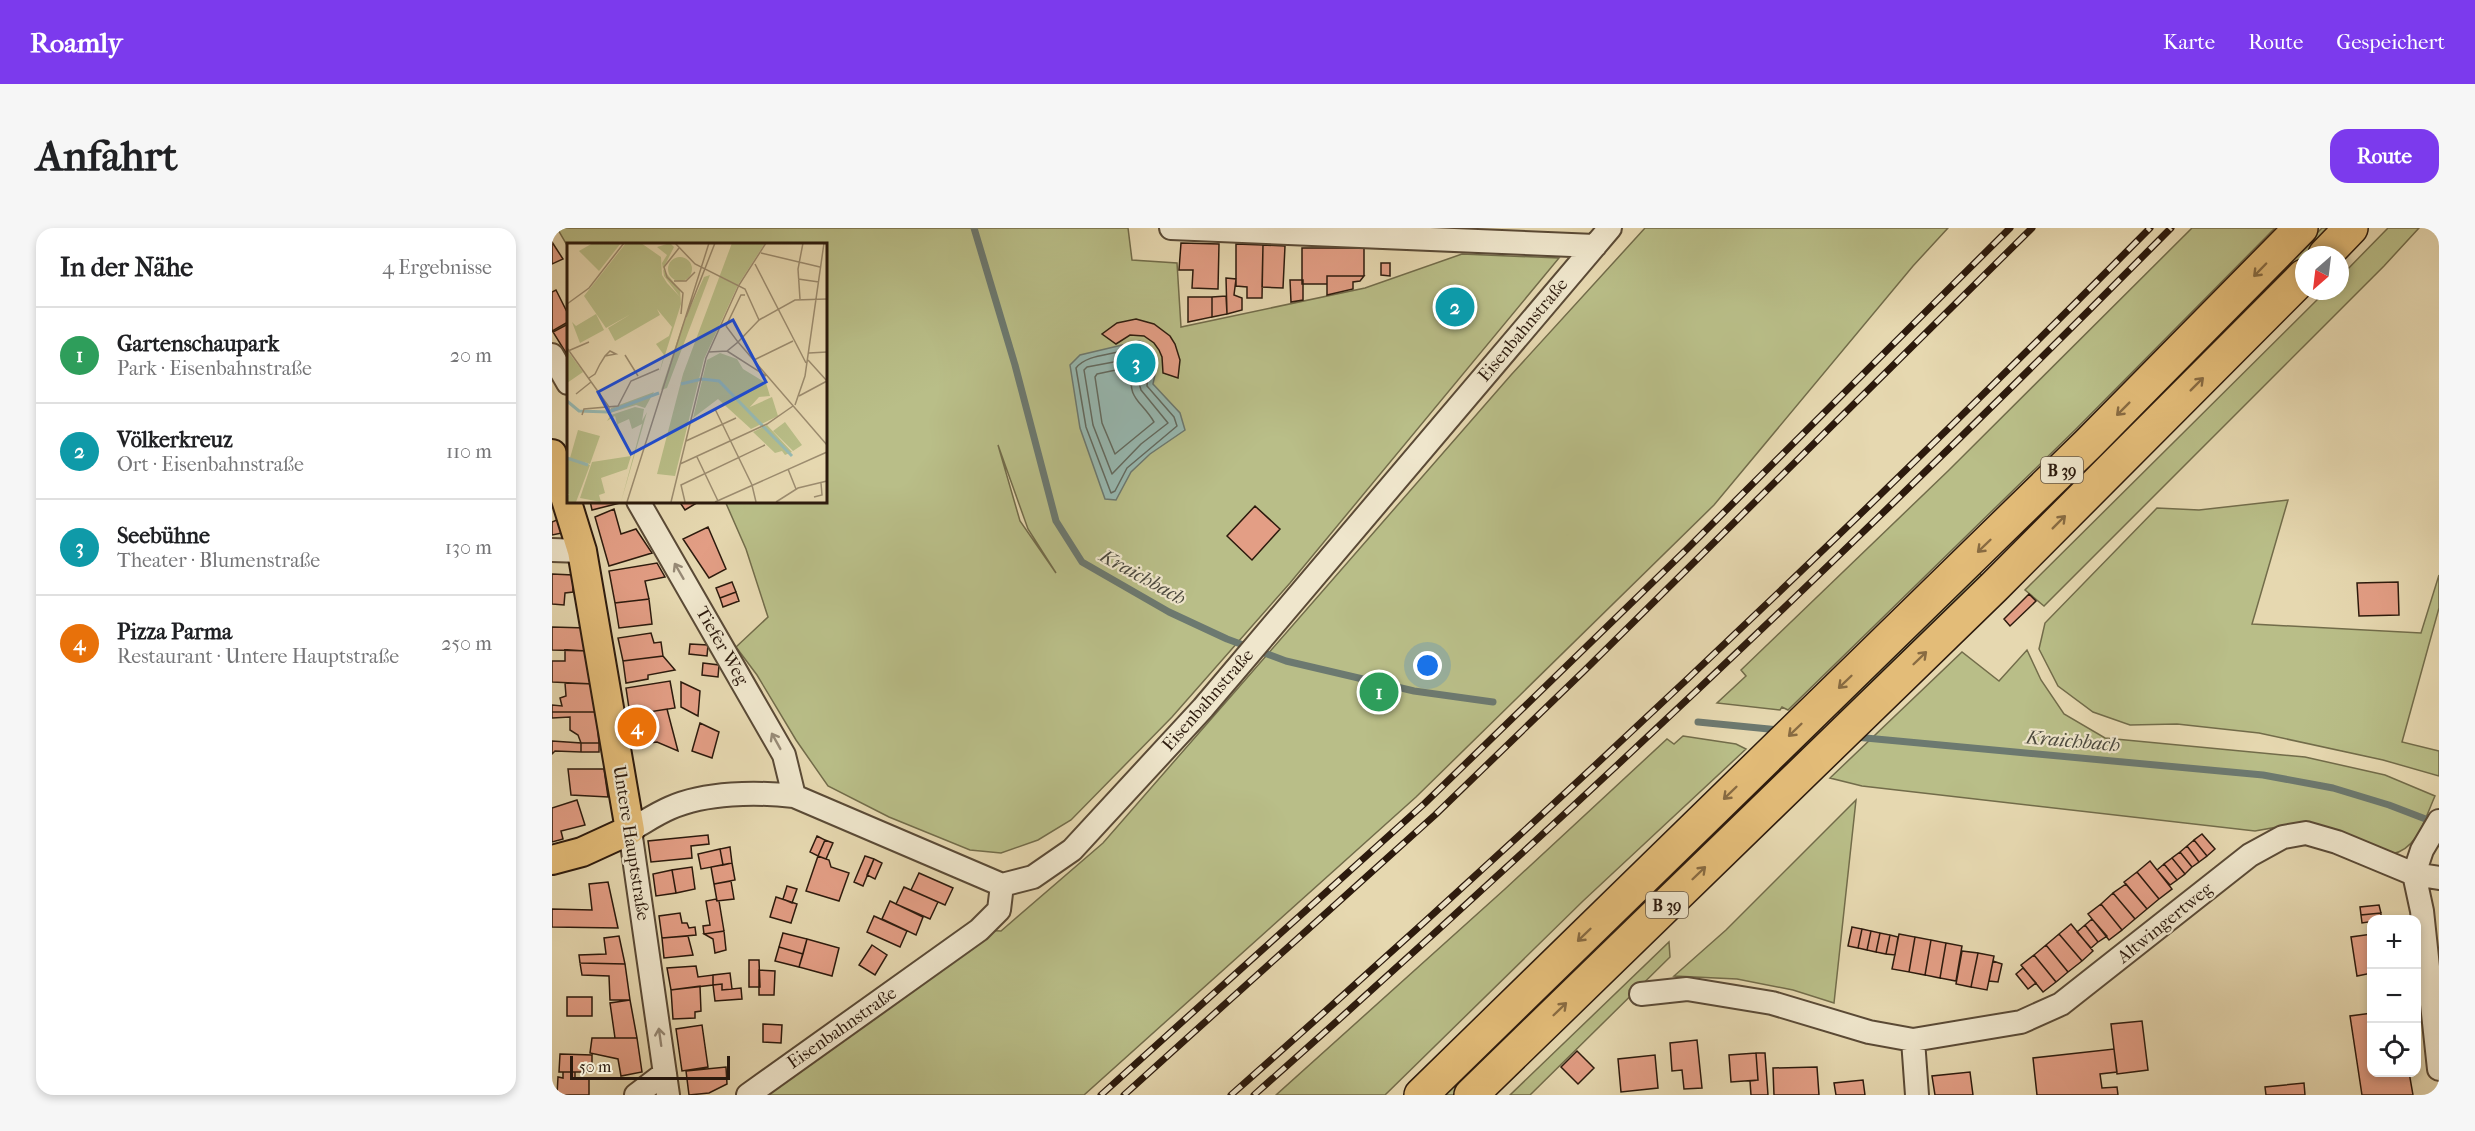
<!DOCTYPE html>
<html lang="de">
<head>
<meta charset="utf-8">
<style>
	body { margin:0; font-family:"IM FELL French Canon",serif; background:#f6f6f6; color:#202124 }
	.controls { position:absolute; right:18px; bottom:18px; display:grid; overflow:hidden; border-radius:12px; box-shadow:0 3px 9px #0003 }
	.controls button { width:54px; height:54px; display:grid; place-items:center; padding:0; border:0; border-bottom:2px solid #e0e0e0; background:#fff; color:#202124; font:30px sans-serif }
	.compass { position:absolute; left:1743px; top:18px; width:54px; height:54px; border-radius:50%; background:#fff; box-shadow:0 3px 9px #0003; rotate:208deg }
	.scale { position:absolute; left:18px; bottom:15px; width:160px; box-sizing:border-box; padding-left:6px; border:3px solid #2c1a0d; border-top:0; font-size:16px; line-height:21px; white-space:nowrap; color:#2c1a0d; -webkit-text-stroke:4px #efe6cc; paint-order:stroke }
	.you { position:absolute; left:876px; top:438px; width:21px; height:21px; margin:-15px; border:4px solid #fff; border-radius:50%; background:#1a73e8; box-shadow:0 0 0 9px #1a73e833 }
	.badge { display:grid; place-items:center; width:39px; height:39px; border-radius:50%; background:#7c3aed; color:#fff; font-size:20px; font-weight:700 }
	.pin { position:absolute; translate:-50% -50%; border:3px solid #fff; box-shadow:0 2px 6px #0006 }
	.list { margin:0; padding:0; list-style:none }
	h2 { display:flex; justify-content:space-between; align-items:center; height:78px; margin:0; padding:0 24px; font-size:26px }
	h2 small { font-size:20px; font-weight:400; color:#757577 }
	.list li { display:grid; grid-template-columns:39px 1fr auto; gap:18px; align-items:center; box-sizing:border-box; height:96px; padding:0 24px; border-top:2px solid #e0e0e0 }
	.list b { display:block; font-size:22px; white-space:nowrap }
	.list p { margin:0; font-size:20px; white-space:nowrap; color:#757577 }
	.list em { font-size:20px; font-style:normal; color:#757577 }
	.icon { flex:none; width:33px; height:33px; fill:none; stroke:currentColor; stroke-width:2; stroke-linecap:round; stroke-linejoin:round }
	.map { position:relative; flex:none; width:1887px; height:867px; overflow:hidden; border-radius:18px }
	header { display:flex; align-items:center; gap:36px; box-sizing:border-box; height:84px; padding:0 30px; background:#7c3aed; color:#fff }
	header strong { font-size:28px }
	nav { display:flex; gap:33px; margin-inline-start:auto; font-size:21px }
	.intro { display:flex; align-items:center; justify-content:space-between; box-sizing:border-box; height:144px; padding:0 36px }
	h1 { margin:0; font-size:42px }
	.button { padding:15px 27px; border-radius:18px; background:#7c3aed; color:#fff; font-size:21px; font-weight:700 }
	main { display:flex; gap:36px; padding:0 36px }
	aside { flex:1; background:#fff; border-radius:18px; box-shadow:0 3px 9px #0003 }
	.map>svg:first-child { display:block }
	.green { fill:#b9be88; stroke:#726c4a; stroke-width:1.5; fill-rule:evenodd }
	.water { fill:#97b9b2; stroke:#6c7970; stroke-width:1.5 }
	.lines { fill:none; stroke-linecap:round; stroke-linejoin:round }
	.shore { stroke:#626a60; stroke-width:1.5 }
	.stream { stroke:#6c7970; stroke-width:7 }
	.building { fill:#e39e85; stroke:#2c1a0d; stroke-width:1.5 }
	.minor-casing { stroke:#5a4a36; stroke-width:26 }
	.major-casing { stroke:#2c1a0d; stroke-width:32 }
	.highway-casing { stroke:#2c1a0d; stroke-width:36 }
	.minor { stroke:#efe6cc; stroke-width:22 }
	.major { stroke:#e3bc78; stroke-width:28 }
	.highway { stroke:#e3bc78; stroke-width:33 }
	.rail-casing { stroke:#2c1a0d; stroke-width:7 }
	.rail { stroke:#efe6cc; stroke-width:4.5; stroke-dasharray:14; stroke-linecap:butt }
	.oneway { stroke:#886b42 }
	.oneway2 { stroke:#978a76 }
	.labels { text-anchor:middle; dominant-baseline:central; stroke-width:4.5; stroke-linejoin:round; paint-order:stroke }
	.shield { fill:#efe6cc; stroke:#665746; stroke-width:1.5 }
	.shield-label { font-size:16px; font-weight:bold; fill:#2c1a0d }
	.street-label { font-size:18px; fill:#2c1a0d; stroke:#efe6cc }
	.water-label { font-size:20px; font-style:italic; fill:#4c4a3f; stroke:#efe6cc }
	.inset-river { fill:none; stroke:#97b9b2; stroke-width:3 }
	.inset-road { fill:none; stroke:#9c8c6f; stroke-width:1.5 }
	.view { fill:#1d4ed8; fill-opacity:0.15; stroke:#1d4ed8; stroke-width:3 }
	.inset-edge { fill:none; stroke:#2c1a0d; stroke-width:3 }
</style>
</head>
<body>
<header>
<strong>Roamly</strong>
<nav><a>Karte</a><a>Route</a><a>Gespeichert</a></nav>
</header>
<div class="intro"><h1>Anfahrt</h1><a class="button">Route</a></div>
<main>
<aside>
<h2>In der Nähe<small>4 Ergebnisse</small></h2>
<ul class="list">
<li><span class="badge" style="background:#2e9e5b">1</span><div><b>Gartenschaupark</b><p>Park · Eisenbahnstraße</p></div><em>20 m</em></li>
<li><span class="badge" style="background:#0f9aa8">2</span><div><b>Völkerkreuz</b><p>Ort · Eisenbahnstraße</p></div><em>110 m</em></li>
<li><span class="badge" style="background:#0f9aa8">3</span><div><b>Seebühne</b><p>Theater · Blumenstraße</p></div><em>130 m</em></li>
<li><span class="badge" style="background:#e8710a">4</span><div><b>Pizza Parma</b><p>Restaurant · Untere Hauptstraße</p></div><em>250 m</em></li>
</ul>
</aside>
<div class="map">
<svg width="1887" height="867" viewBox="0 0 1887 867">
	<rect width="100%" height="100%" fill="#e6d8b0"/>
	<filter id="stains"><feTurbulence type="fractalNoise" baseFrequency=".00333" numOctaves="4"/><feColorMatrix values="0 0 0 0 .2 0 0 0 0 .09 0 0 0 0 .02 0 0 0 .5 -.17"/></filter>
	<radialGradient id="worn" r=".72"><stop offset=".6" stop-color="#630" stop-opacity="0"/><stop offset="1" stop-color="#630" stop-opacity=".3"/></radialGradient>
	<path class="green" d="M5,0H576L580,32L625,35L629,99L813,60L910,26L1007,30L738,355L620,489L519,592L486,612L449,625L418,622L337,589L276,558L244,512L205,447L184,419L216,389L194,321L173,273H273V16H16V19ZM446,217L476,301L504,345L468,293Z
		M1093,0H1396L1361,38L1162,277L864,569L532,867H206L427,702L449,703L551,615L959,147Z
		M1640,0H1723L1524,201L1236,482L1230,479L1228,482L1165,475L1194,448L1189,442L1396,243Z
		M1770,0H1781L1755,27H1752V31L1632,151L1626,145Z
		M1836,0H1867L1832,38L1492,378L1473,362L1774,63H1788V49Z
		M1736,272L1700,396L1869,405L1887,347V380L1850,514L1887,523V548L1831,532L1707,505L1625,496L1578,497L1541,484L1506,458L1487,421L1493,395L1605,280L1647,282Z
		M1426,342L1431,350L1294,485L1281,484Z
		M1475,422L1489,452L1512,486L1553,510L1753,529L1833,547L1883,568C1873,590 1866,621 1840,626L1765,596L1748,595L1703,603L1310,558L1278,550L1410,424L1447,453Z
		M1131,508L1184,516L1194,521L1031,673L833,867H724L953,661L1115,511L1122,516Z
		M1237,526L1249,528L903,867H889Z
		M1304,572L1282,775L1241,762L1185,751L1122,748L1174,702Z
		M1117,714L1118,729L978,867H958Z"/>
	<path class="water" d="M587,113C609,120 605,139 601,156L628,185L633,202L598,226L579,244L564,272L553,271L528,200L518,137L528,127Z"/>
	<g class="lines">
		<path class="shore" d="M578,120H589C605,131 596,142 595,158L622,189L625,198L575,240L563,263L559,265L534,199L524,140C536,125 562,128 578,120Z
			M580,127H586L591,132L587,155L589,162L616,195L589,216L560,246L541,197L532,142L535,139L567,133Z
			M578,139L581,142C574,171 589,172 602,194L563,226L550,195L543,149L545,146Z"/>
		<path class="stream" d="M422,0L463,137L504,293L530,334L617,384L675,411L734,433L862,463L941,474
			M1146,494L1227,502
			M1303,509L1711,547L1781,560L1837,577L1884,595"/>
	</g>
	<path class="building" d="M0,14L11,31L0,36Z
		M629,15L667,16L666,61L640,60L641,42H627Z
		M684,16L711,17L710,70H695V59L684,58Z
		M711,17L733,18L731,60L710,59Z
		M750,20H812V48H775V56H750Z
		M829,35H838V48L829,47Z
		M775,48H812L808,53L801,54V61L775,67Z
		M674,50L684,51L682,67L690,70V82L675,86Z
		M738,52H751V72L739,74Z
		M4,62L16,86V94L0,103V64Z
		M674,68L675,86L660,89V69Z
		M636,69H660V89L636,94Z
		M584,91L602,96L618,108L623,116L628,132L626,150L611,145L610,129L607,122L602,115L592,108L578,107L564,116L550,106L565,95Z
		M16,96V124L14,125L1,104Z
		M568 135a16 16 0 1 1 32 0a16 16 0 1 1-32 0Z
		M38,273H76L40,282Z
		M127,273H148L133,282Z
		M703,278L728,301L700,332L675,308Z
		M62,281L69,306L84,301L100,325L57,338L43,289Z
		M7,291L10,305L0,307V294Z
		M156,299L174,341L157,350L131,311Z
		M105,335L113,349L93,353L97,371L63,375L57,343Z
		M0,346L21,347V364L13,365L12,377L0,376Z
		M180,354L184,364L168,370L164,360Z
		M1846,354L1847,387L1807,388L1805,355Z
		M184,364L187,373L171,379L168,370Z
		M1477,366L1484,373L1458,398L1452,391Z
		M97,371L100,396L67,400L63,375Z
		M0,399L34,400L37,423L0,422Z
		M99,405L102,415L109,414L111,428L71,433L66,410Z
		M138,416L156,417L155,428L137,426Z
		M13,422L37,423L42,456L0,454V433H13Z
		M111,428L123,442L96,447V451L74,455L71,433Z
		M151,435L167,437L166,449L150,447Z
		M118,453L123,480L78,487L74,460Z
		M129,454L148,463L146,488L129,479Z
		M13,455L42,456L44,484H0V477L10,478L8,470L14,468Z
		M115,481L126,523L105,514L98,515L96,506L81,509L78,487Z
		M0,484H44L47,515H29L26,507L18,502V489L0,490Z
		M148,495L167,504L160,530L140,523Z
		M0,513L29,515V524L3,523L0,526Z
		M29,515H47V524H29Z
		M16,541H52L56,569L19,567Z
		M25,572L33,597L9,603L11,611L0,614V580Z
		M1650,606L1663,621L1655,628L1642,612Z
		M156,607L157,616L139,618L140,630L99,634L96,613Z
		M265,608L273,612L266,628L258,624Z
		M273,612L281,615L274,631L266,628Z
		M1642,612L1655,628L1647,634L1635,618Z
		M1635,618L1647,634L1640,639L1628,624Z
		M178,619L180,635L171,637L168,621Z
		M168,621L171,637L149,641L146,626Z
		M1628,624L1640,639L1633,646L1620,630Z
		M266,628L277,632L279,639L297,645L287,673L254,663Z
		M313,628L322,631L311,658L302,654Z
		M1620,630L1633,646L1625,652L1612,636Z
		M322,631L330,635L323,651L315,647Z
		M1598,633L1620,661L1607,671L1585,644Z
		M180,635L183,652L162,656L159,639Z
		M1612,636L1625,652L1618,657L1605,642Z
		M140,639L143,661L124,665L120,642Z
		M120,642L124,665L104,668L101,646Z
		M1585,644L1607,671L1595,681L1572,654Z
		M367,645L401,660L393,677L359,662Z
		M179,653L182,671L165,673L162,656Z
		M56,654L66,700L0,699V681L40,682L37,656Z
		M1574,656L1595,681L1583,691L1561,665Z
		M235,658L245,661L240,675L231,671Z
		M352,659L386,674L378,691L344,676Z
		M1561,665L1583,691L1570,702L1549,676Z
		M224,669L245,676L239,695L218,689Z
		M164,671L165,673H167L172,703L152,706L151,698L158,697L154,673Z
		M338,673L371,689L364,707L330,691Z
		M1549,676L1570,702L1557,712L1536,686Z
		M1827,677L1829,685L1809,687L1808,679Z
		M128,685L130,695H135L137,700L143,699L144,707L110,710L107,688Z
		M1829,685V692L1810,695L1809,687Z
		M322,688L355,703L348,719L315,704Z
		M1540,691L1555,708L1546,714L1533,697Z
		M1519,696L1541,723L1530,733L1507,706Z
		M1533,697L1546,714L1539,720L1525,704Z
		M1300,699L1310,701L1306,720L1296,718Z
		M1310,701L1319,703L1315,722L1306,720Z
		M172,703L174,722L163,725L161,711L152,706Z
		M1319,703L1328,705L1324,724L1315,722Z
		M231,705L255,711L251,726L227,719Z
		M1328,705L1338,707L1334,726L1324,724Z
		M1347,706L1363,709L1357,744L1340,741Z
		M1507,706L1530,733L1516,744L1494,717Z
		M1820,706V745L1805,748L1799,709Z
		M1338,707L1346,709L1343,727L1334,726Z
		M67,708L73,736L28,735L27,727L54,726L52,710Z
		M136,708L141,727L112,730L110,710Z
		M1363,709L1379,712L1373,747L1357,744Z
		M255,711L287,720L280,748L247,739Z
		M1379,712L1394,715L1388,750L1373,747Z
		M1394,715L1410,718L1404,753L1388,750Z
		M320,717L335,727L323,747L307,737Z
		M1494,717L1516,744L1504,754L1482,727Z
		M227,719L251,726L247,739L223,733Z
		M1410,723L1426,725L1419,759L1404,756Z
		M1426,725L1442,728L1435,762L1419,759Z
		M1482,727L1504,754L1491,764L1469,737Z
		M197,732H207L208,759H197Z
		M1441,733L1450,736L1446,754L1437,753Z
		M28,735L73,736L78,772H58L57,748L30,747Z
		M144,738L146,749L161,747V757L119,762L115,740Z
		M1471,740L1484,755L1476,761L1464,746Z
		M207,742L223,743L222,767H207Z
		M178,745L180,761L170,762V756L161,757V747Z
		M170,756V762L189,760L190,771L163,773L161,757Z
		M148,758L149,783L143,784V790L121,791L119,762Z
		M15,769H40V788H15Z
		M78,772L85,810H63L58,775Z
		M1820,785V844H1857L1861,867H1810L1798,788Z
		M1590,793L1596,842L1565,846L1559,796Z
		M211,796L230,797L229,815L211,814Z
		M150,797L156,839L130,843L124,801Z
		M40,810H85L90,844L69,848L66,831L38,825Z
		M1145,812L1150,860L1132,861L1130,842L1120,843L1118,815Z
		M1562,821L1565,844L1548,846L1550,860L1565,859L1566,867H1485L1481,830Z
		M1025,823L1042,840L1026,856L1009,839Z
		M1204,825L1206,852L1179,854L1177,827Z
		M1204,825H1213L1216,867H1199L1198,853L1206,852Z
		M8,826L40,827V844H7Z
		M1103,827L1106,860L1069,864L1066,831Z
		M174,839L175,856L157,865L137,867L134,843Z
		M1265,839L1267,867H1222L1221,840Z
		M11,844H23V851H37V867H5L6,849L11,850Z
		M1418,844L1421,867H1383L1380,848Z
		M1311,852L1313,867H1284L1282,855Z
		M1752,855L1753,867H1714L1713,859Z"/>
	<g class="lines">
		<defs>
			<path id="minor" d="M619,0L1043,18
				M0,127L16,155
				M86,273L232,527L242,568
				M0,322L30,323
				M1862,646L1870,683L1887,841
				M1862,646L1870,622L1887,593
				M450,657L481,649L520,622L651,480L1058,0
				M1089,766L1135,761L1220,775L1317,804L1361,812L1469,794L1509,776L1698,627L1731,609L1754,605L1785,614L1862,646L1887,650
				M1361,812L1365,867
				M84,867L113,845
				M116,867L78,602C91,595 104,586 118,580C154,564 205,564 242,568L450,657
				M196,867L427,702L447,682L450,657"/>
			<path id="major" d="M0,226L30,323L78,602L30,624L0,632"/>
			<path id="highway" d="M1773,27L1799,0
				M869,867L1536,216L1749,0
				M919,867L1442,359L1752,48"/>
		</defs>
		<use href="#minor" class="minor-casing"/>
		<use href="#major" class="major-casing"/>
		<use href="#highway" class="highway-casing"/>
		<use href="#minor" class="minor"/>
		<use href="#major" class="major"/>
		<use href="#highway" class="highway"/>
		<defs>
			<path id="rail" d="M549,867L872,576L1135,321L1458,0
				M572,867L883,587L1032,443L1480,0
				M679,867C995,588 1302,299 1598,0
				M702,867C1017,588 1323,299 1619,0"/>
		</defs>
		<use href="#rail" class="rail-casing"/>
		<use href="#rail" class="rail"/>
	</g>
	<defs><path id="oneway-shaft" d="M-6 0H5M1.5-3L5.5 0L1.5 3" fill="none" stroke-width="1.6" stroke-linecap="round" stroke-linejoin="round" transform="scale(1.5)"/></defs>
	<g class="oneway">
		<use href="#oneway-shaft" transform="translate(1708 42) rotate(134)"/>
		<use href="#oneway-shaft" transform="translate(1645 156) rotate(-45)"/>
		<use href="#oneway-shaft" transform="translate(1571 181) rotate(135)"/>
		<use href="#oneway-shaft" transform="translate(1507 294) rotate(-45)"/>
		<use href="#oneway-shaft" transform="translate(1432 318) rotate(136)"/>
		<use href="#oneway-shaft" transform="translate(1368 430) rotate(-44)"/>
		<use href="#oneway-shaft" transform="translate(1293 454) rotate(136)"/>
		<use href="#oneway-shaft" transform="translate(1243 502) rotate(136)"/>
		<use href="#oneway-shaft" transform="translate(1178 565) rotate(136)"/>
		<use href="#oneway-shaft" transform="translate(1147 645) rotate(-44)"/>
		<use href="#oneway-shaft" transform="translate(1032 707) rotate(136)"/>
		<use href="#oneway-shaft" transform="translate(1008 781) rotate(-44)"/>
	</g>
	<g class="oneway2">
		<use href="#oneway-shaft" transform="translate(127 343) rotate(-120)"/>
		<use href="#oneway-shaft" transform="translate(224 513) rotate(-119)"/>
		<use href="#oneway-shaft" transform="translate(108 809) rotate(-98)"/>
	</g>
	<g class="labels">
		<g class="shield">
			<rect x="1489" y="229" width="42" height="26" rx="4.5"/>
			<rect x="1094" y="664" width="42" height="26" rx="4.5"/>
		</g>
		<g class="shield-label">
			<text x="1510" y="242">B 39</text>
			<text x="1115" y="677">B 39</text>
		</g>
		<g class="street-label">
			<text transform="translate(971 102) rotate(-50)">Eisenbahnstraße</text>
			<text transform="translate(170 418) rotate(60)">Tiefer Weg</text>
			<text transform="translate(656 472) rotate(-49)">Eisenbahnstraße</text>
			<text transform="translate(79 615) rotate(81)">Untere Hauptstraße</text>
			<text transform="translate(1613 695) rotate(-39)">Altwingertweg</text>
			<text transform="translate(290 800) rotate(-35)">Eisenbahnstraße</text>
		</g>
		<g class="water-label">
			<text transform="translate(591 349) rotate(29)">Kraichbach</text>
			<text transform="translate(1521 513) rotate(5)">Kraichbach</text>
		</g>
	</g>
	<g transform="translate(15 15)">
		<rect width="260" height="260" fill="#e6d8b0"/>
		<path d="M26,0H54L32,28L12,8ZM59,0H74L94,14L95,32L100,40L113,54L97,33L95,20L100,12L90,4L103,0L107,4L96,26L113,47L114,61L92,131L97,112L89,101L102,93L105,84L90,66L93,72L48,98L41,85L64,71L39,85L17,53ZM165,0H198L171,42L137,116L108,233L90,231L116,131ZM101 26a12 12 0 1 1 24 0a12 12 0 1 1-24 0ZM143,32L100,145L94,147L115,83L137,34ZM29,71L37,87L13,100L5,79L9,83ZM0,107L16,129L0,140ZM153,110L170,116L176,126L199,140L203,153L192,154L183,164L205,154L211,173L184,186L151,156L126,175L140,117ZM87,149L78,165L69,162L43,170L44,165ZM68,164L77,166L75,178L80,169L54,259L75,181L65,186L62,176L51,181L53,193L48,173L40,178L44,172ZM218,179L235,202L226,208L206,188ZM200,182L225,209L218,212L215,208L208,210L186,189ZM11,187L33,193L23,221L17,219L23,222L9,259H0V252H3L0,251V214L3,215ZM64,213L60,226L34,235L38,250L32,252L34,259L13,255L25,219Z" fill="#b9be88"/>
		<path class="inset-river" d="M114,141L135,136L152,138L225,213M0,158L12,168L41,169L92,150M0,215L21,222"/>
		<path class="inset-road" d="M108,0L128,21L178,46L192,77M112,5L97,24L100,34L116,50L114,71M194,10L253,24M188,21L239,120M231,36L252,39M107,38H119L128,29M233,56L231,26L236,0M0,61L22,45L57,0M119,74L148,0M192,77L228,57L260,56M192,77L171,99L260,202M159,83L174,52H178M0,105L42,164V172M1,108L22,99M160,108L199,133M142,109L160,108L171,99L159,83M242,110L260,109M58,112L71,133M187,117L226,98M241,117L260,138M22,135L28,131L33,121L38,113L43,108L49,111L38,113M9,151L24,139M232,153L260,138M228,162L238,133L257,0M148,166L185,242L189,259M15,172L17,166L51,163L64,138L92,126M124,178L157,162M119,198L169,175M130,214L151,258M113,221L200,181L226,163M221,226L229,246M247,254L255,252L254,240M60,259L142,0M104,259L139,115L172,42L199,0M118,259L114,242L198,202M148,259L260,209M209,259L231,245L260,238"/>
		<path class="view" d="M166,77L199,139L64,211L31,149Z"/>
		<rect width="260" height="260" class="inset-edge"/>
	</g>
	<rect width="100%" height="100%" filter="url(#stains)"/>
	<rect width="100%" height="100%" fill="url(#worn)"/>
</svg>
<div class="controls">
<button>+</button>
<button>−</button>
<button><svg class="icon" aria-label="locate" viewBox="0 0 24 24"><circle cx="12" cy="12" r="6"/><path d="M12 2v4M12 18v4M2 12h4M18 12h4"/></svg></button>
</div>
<svg class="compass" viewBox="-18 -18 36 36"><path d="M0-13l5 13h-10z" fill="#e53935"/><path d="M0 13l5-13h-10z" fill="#757577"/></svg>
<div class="scale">50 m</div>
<div class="you"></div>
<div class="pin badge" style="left:827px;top:464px;background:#2e9e5b">1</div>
<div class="pin badge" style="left:903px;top:79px;background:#0f9aa8">2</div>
<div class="pin badge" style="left:584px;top:135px;background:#0f9aa8">3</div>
<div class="pin badge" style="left:85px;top:499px;background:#e8710a">4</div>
</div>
</main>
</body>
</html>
